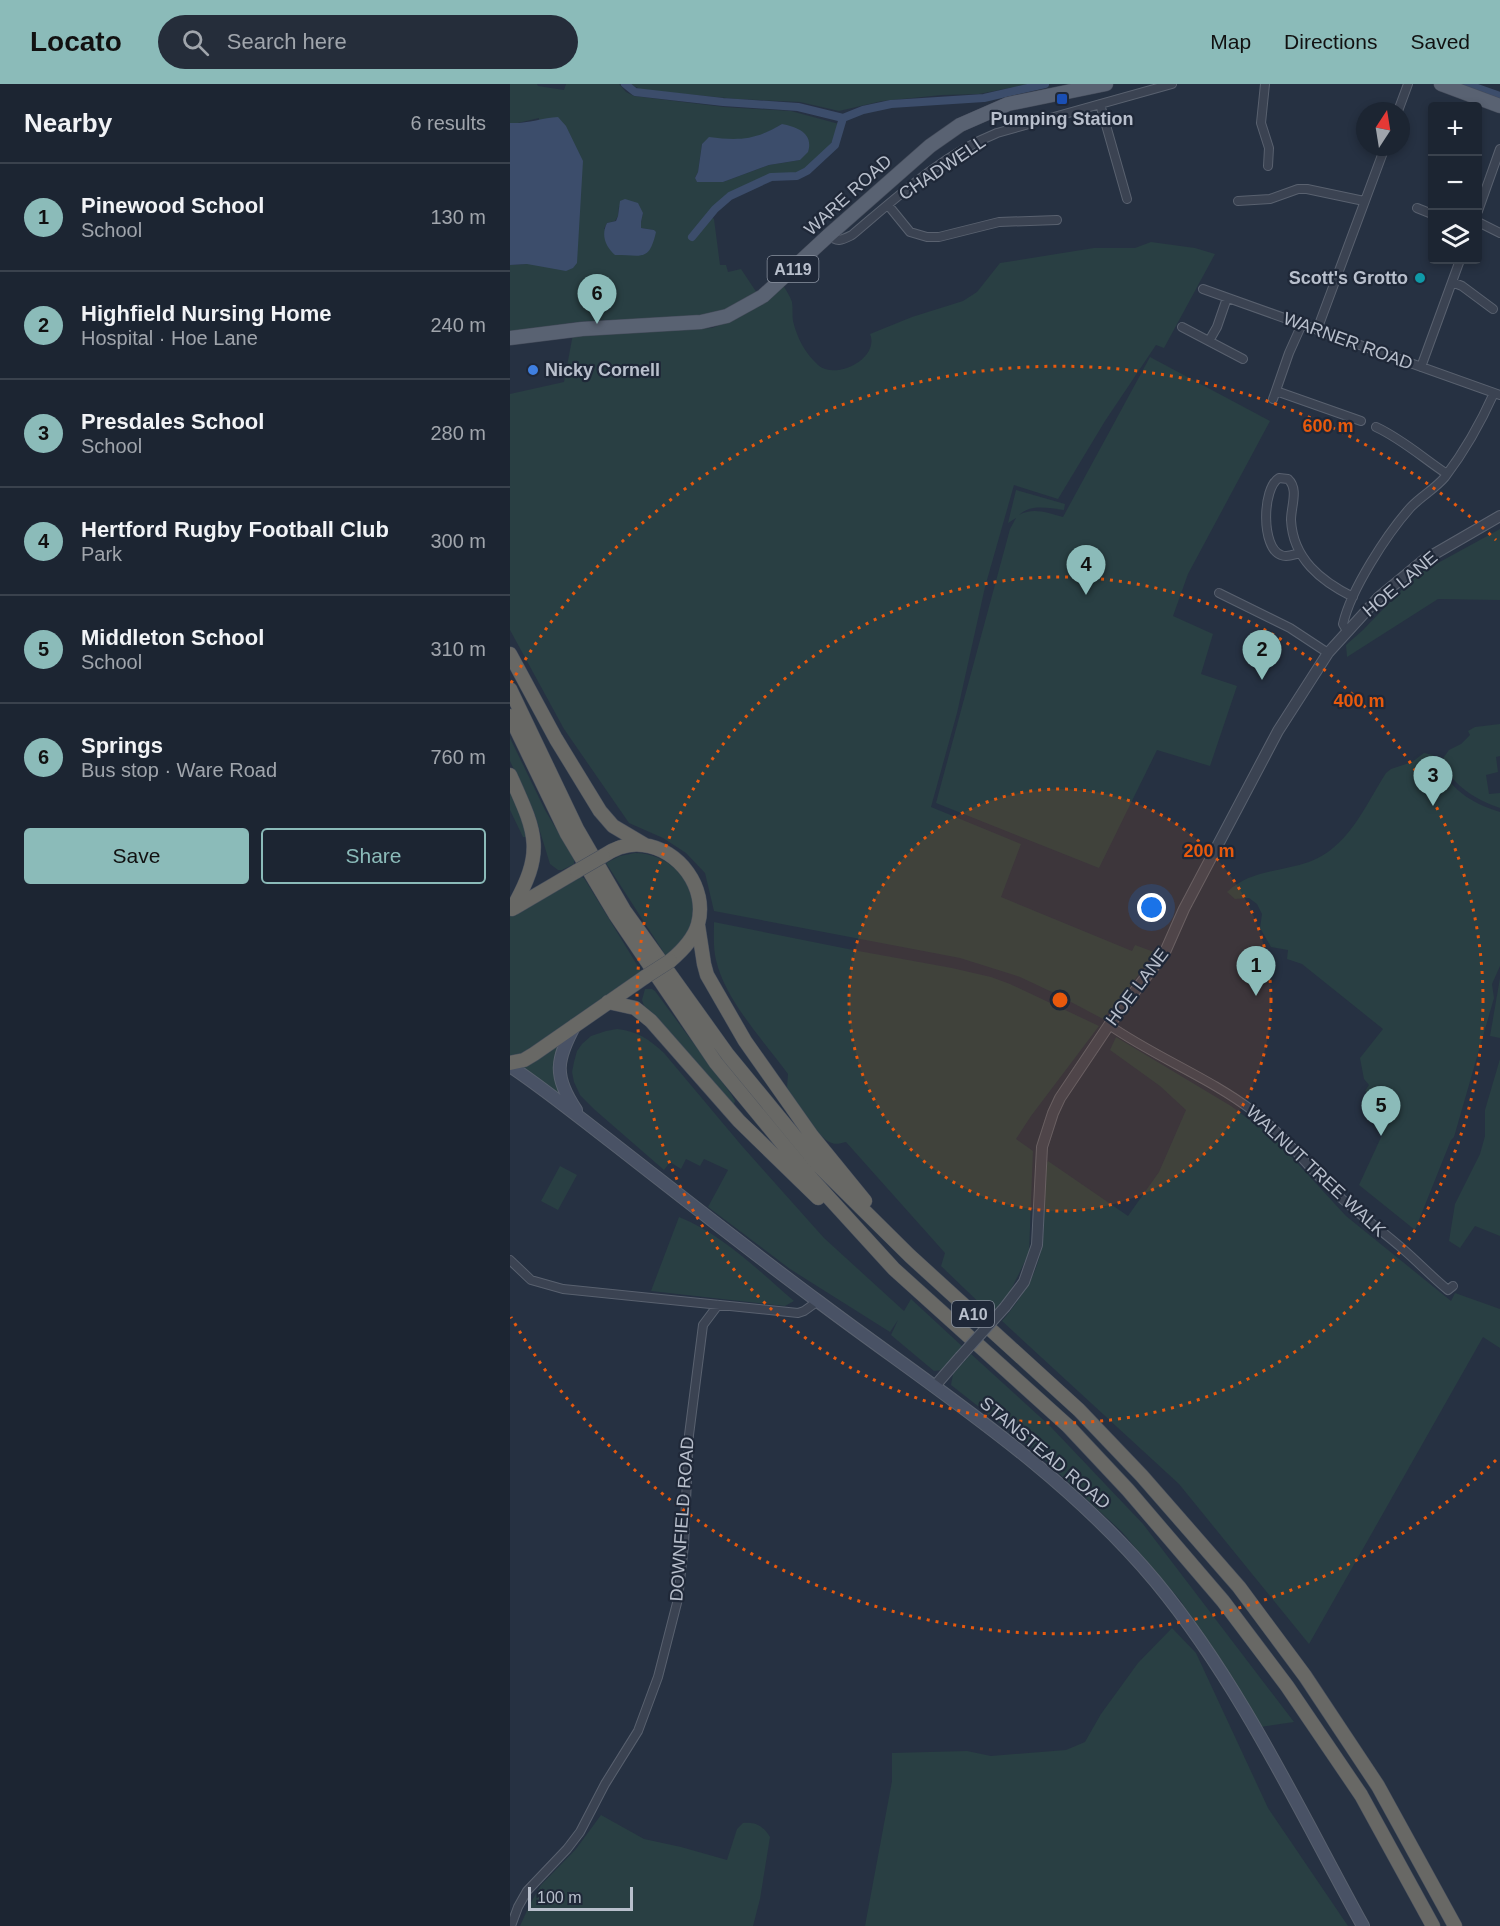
<!DOCTYPE html>
<html lang="en">
<head>
<meta charset="utf-8">
<style>
	body { margin:0; font-family:Helvetica,sans-serif; background:#252d3a; color:#f1f3f6 }
	.controls { position:absolute; right:18px; top:18px; display:grid; overflow:hidden; border-radius:6px; box-shadow:0 3px 9px #0003 }
	.controls button { width:54px; height:54px; display:grid; place-items:center; padding:0; border:0; border-bottom:2px solid #3a424d; background:#1c2532; color:#f1f3f6; font:30px sans-serif }
	.compass { position:absolute; left:846px; top:18px; width:54px; height:54px; border-radius:50%; background:#1c2532; box-shadow:0 3px 9px #0003; rotate:12deg }
	.scale { position:absolute; left:18px; bottom:15px; width:105px; box-sizing:border-box; padding-left:6px; border:3px solid #b8bfcc; border-top:0; font-size:16px; line-height:21px; white-space:nowrap; color:#b8bfcc; -webkit-text-stroke:4px #1f2838; paint-order:stroke }
	.you { position:absolute; left:642px; top:824px; width:21px; height:21px; margin:-15px; border:4px solid #fff; border-radius:50%; background:#1a73e8; box-shadow:0 0 0 9px #1a73e833 }
	.badge { display:grid; place-items:center; width:39px; height:39px; border-radius:50%; background:#8bbbb9; color:#111; font-size:20px; font-weight:700 }
	.pin { position:absolute; translate:-50% -50px; filter:drop-shadow(0 2px 3px #0008) }
	.pin::after { content:''; position:absolute; top:32px; width:21px; height:18px; background:inherit; clip-path:polygon(0 0,100% 0,50% 100%) }
	.list { margin:0; padding:0; list-style:none }
	h2 { display:flex; justify-content:space-between; align-items:center; height:78px; margin:0; padding:0 24px; font-size:26px }
	h2 small { font-size:20px; font-weight:400; color:#a0a5ac }
	.list li { display:grid; grid-template-columns:39px 1fr auto; gap:18px; align-items:center; box-sizing:border-box; height:108px; padding:0 24px; border-top:2px solid #3a424d }
	.list b { display:block; font-size:22px; white-space:nowrap }
	.list p { margin:0; font-size:20px; white-space:nowrap; color:#a0a5ac }
	.list em { font-size:20px; font-style:normal; color:#a0a5ac }
	.actions { display:flex; gap:12px; padding:18px 24px }
	.actions a { flex:1; padding:14px 0; border:2px solid #8bbbb9; border-radius:6px; text-align:center; font-size:21px; color:#8bbbb9 }
	.actions .main { background:#8bbbb9; color:#111 }
	.icon { flex:none; width:33px; height:33px; fill:none; stroke:currentColor; stroke-width:2; stroke-linecap:round; stroke-linejoin:round }
	.map { position:relative; flex:none; width:990px; height:1842px; overflow:hidden }
	header { display:flex; align-items:center; gap:36px; box-sizing:border-box; height:84px; padding:0 30px; background:#8bbbb9; color:#111 }
	header strong { font-size:28px }
	nav { display:flex; gap:33px; margin-inline-start:auto; font-size:21px }
	.search { width:420px; height:54px; background:#252d3a; display:flex; align-items:center; gap:15px; box-sizing:border-box; padding:0 21px; border-radius:33px; color:#a0a5ac; font-size:22px }
	main { display:flex }
	aside { flex:1; background:#1c2532 }
	.map>svg:first-child { display:block }
	.green { fill:#293f43; fill-rule:evenodd }
	.water { fill:#3c4d6b }
	.lines { fill:none; stroke-linecap:round; stroke-linejoin:round }
	.canal { stroke:#3c4d6b; stroke-width:8 }
	.minor-casing { stroke:#59616f; stroke-width:10 }
	.tertiary-casing { stroke:#59616f; stroke-width:12 }
	.secondary-casing { stroke:#59616f; stroke-width:14 }
	.primary-casing { stroke:#454c5b; stroke-width:15 }
	.trunk-casing { stroke:#464e5c; stroke-width:15 }
	.minor { stroke:#3b4352; stroke-width:8 }
	.tertiary { stroke:#3b4352; stroke-width:10 }
	.secondary { stroke:#495265; stroke-width:12 }
	.primary { stroke:#596272; stroke-width:14 }
	.trunk { stroke:#686865; stroke-width:14 }
	.tertiary-bridge-casing { stroke:#59616f; stroke-width:12; stroke-linecap:butt }
	.trunk-bridge-casing { stroke:#464e5c; stroke-width:15; stroke-linecap:butt }
	.tertiary-bridge { stroke:#3b4352; stroke-width:10 }
	.trunk-bridge { stroke:#686865; stroke-width:14 }
	.ring { fill:none; stroke:#e8590c; stroke-width:3; stroke-dasharray:3 6 }
	.transit-dot { fill:#1a4fb4; stroke:#1f2838; stroke-width:2 }
	.culture-dot { fill:#0f9aa8; stroke:#1f2838; stroke-width:2 }
	.shop-dot { fill:#3f7fe0; stroke:#1f2838; stroke-width:2 }
	.labels { text-anchor:middle; dominant-baseline:central; stroke-width:4.5; stroke-linejoin:round; paint-order:stroke }
	.shield { fill:#1f2838; stroke:#8a92a0; stroke-width:1.5 }
	.shield-label { font-size:16px; font-weight:bold; fill:#b8bfcc }
	.poi-label { font-size:18px; font-weight:bold; fill:#b8bfcc; stroke:#1f2838 }
	.street-label { font-size:18px; fill:#b8bfcc; stroke:#1f2838 }
	.centre { fill:#e8590c; stroke:#1f2838; stroke-width:3 }
	.ring-label { font-size:18px; text-anchor:middle; font-weight:bold; fill:#e8590c; stroke:#1f2838; stroke-width:4.5; stroke-linejoin:round; paint-order:stroke }
</style>
</head>
<body>
<header>
<strong>Locato</strong>
<div class="search"><svg class="icon" aria-label="search" viewBox="0 0 24 24"><circle cx="10" cy="10" r="6"/><path d="M15 15l6 6"/></svg>Search here</div>
<nav><a>Map</a><a>Directions</a><a>Saved</a></nav>
</header>
<main>
<aside>
<h2>Nearby<small>6 results</small></h2>
<ul class="list">
<li><span class="badge">1</span><div><b>Pinewood School</b><p>School</p></div><em>130 m</em></li>
<li><span class="badge">2</span><div><b>Highfield Nursing Home</b><p>Hospital · Hoe Lane</p></div><em>240 m</em></li>
<li><span class="badge">3</span><div><b>Presdales School</b><p>School</p></div><em>280 m</em></li>
<li><span class="badge">4</span><div><b>Hertford Rugby Football Club</b><p>Park</p></div><em>300 m</em></li>
<li><span class="badge">5</span><div><b>Middleton School</b><p>School</p></div><em>310 m</em></li>
<li><span class="badge">6</span><div><b>Springs</b><p>Bus stop · Ware Road</p></div><em>760 m</em></li>
</ul>
<div class="actions"><a class="main">Save</a><a>Share</a></div>
</aside>
<div class="map">
<svg width="990" height="1842" viewBox="0 0 990 1842">
	<rect width="100%" height="100%" fill="#263142"/>
	<path class="green" d="M0,0H27L28,2L54,6L56,0H109L116,8L124,12L214,23L281,27L329,40C324,61 306,85 284,89C275,91 265,89 256,92C234,100 214,113 198,130L204,135L210,181H216L218,188L231,185L247,209L220,225L203,230L179,233L67,238L0,248V181L17,180L29,34L8,39H0ZM272,40L290,76L259,81L213,98H187L185,94L188,88L192,60L199,54C230,58 245,57 272,40ZM109,122L133,129L131,138V144L144,146L94,145L97,139L105,137L108,132Z
		M120,0H519L469,10L432,11L372,17L329,27L290,18L227,15L154,8L130,5Z
		M641,158L685,164L705,170L654,264L646,261L595,337L548,415L504,401L475,503L447,629L421,723L511,760L491,813L622,867L625,861L644,868L624,897L593,935L544,909L510,893L450,874L204,827L195,789L176,769L153,754L119,739L54,645L0,546V310L54,298L63,250L202,244L228,234L273,201C276,206 280,212 282,218C283,224 282,231 283,237C287,254 295,269 308,281C326,297 370,274 360,250L402,233L453,217L467,208L490,179L584,164H625Z
		M640,273L760,337L678,490L663,532L703,550L691,590L727,602L700,682L647,666L589,784L426,719L500,445L506,434L498,439L506,406L555,420L554,426C538,424 520,420 509,431C524,423 538,429 553,433Z
		M990,445V516L928,515L837,573L836,561L853,546L906,491Z
		M990,640V672L986,673L988,688L976,691L979,710L990,709V724C964,715 944,702 931,677L939,666L951,660L960,651L958,647L965,643Z
		M0,654L35,726L64,775V780L52,786H48L40,780L24,728L0,677Z
		M914,669L923,671C939,703 955,717 990,728V882L982,900L984,914L944,1053L941,1056L905,1146L849,1101L873,1049L864,1043L865,1042L859,1014L860,1010L855,1007L859,1001L854,995L850,974L873,945L792,880L777,875L778,866L761,863L750,844L752,830L747,820L739,814L725,815L717,808C740,786 770,788 799,778C838,764 855,722 876,689L881,685L902,678Z
		M0,701L12,728L16,753H13L0,726Z
		M125,769C169,769 203,818 174,856C169,862 162,867 156,872L96,779L110,772Z
		M69,792L74,794L132,889L30,960L0,975V832Z
		M204,838L343,866L442,884L481,893L500,900L589,942L521,1032L506,1055L523,1067L519,1169L499,1210L482,1231L431,1182L435,1169L336,1058C331,1059 326,1061 322,1059C308,1055 288,1020 279,1008L277,1003L278,990C254,957 215,916 206,876C203,864 204,850 204,838Z
		M990,894V954L980,952Z
		M135,905H142L145,907L221,1010L225,1017L224,1020H222L135,925L132,916Z
		M107,945C127,947 139,955 154,969L232,1062L314,1154L394,1227L401,1215L453,1263L433,1286L424,1287L381,1251L388,1236L380,1248L280,1185L198,1123L218,1086L194,1075L190,1082L176,1075L171,1085L160,1078L154,1086L85,1026L70,1011L64,998L62,988L64,978L67,967L72,960L81,952L96,947Z
		M606,953L721,1022L764,1054L836,1132L941,1217L945,1209L990,1225V1264L973,1253L799,1560L669,1400L492,1237C525,1197 535,1175 534,1123C534,1108 531,1089 538,1077L618,1132L649,1088L676,1026L650,1002L600,966Z
		M50,959L54,1014L10,982Z
		M990,975V1152L965,1142L950,1164L939,1157L945,1120L970,1070L975,1052V1026Z
		M50,1082L67,1091L48,1126L31,1117Z
		M169,1133C212,1150 249,1187 284,1217L275,1222L141,1207Z
		M461,1270L540,1342L633,1440L784,1638L750,1643L705,1568L670,1516L612,1448L524,1366L441,1301L443,1290Z
		M662,1544L686,1569L758,1724L838,1842H355L382,1697V1669L457,1667L481,1672L556,1666L575,1658L591,1630L628,1579Z
		M91,1731L134,1755L171,1763L217,1776L227,1745L233,1739C246,1738 253,1742 260,1753L250,1815L243,1842H10L20,1820L31,1801L66,1765Z"/>
	<path class="water" d="M48,33L56,42L73,77L67,179L63,184L56,187L17,180L0,181V39C16,40 32,34 48,33Z
		M272,40C287,43 304,49 298,68L290,76L259,81L213,98H187L185,94L188,88L192,60L199,53C229,57 246,56 272,40Z
		M115,115L128,119L133,129L131,138V144L144,146L146,148C139,178 133,171 105,171C95,162 91,151 97,139L106,137L108,132L110,117Z"/>
	<g class="lines">
		<path class="canal" d="M115,0L125,8L213,18L288,23L333,34L353,26L381,20L474,14L535,0
			M956,0L990,12
			M182,153L205,125L220,112L261,93L287,92L297,87L325,61L333,34"/>
		<defs>
			<path id="minor" d="M755,0L751,39L759,64L758,82
				M590,20L617,115
				M888,27L898,0
				M728,117L760,115L788,105H797L854,117
				M378,121L400,148L417,153H429L489,138L547,136
				M907,124L922,130
				M968,127L990,65
				M968,138L990,149
				M319,151C327,159 332,156 342,151C387,113 432,71 487,49L662,0
				M942,198L952,202L983,225
				M693,205L990,311
				M672,243L733,275
				M807,246L875,63
				M699,257L707,243L717,214
				M911,283L950,176
				M766,307L851,337
				M763,315L779,269L792,240
				M866,343C892,355 913,374 937,390
				M790,469C784,470 778,474 771,471C751,464 752,404 769,394L778,395C789,405 781,422 781,436C783,475 811,497 843,513
				M709,509L780,544L818,569
				M837,547L833,540C841,505 877,450 900,424C911,412 925,405 935,393C954,368 971,338 984,309
				M599,941C645,973 698,993 743,1027C771,1048 793,1077 817,1101C841,1125 869,1144 894,1166C909,1179 922,1193 938,1206L943,1202
				M0,1176L21,1196L53,1205L288,1229L294,1227L308,1217
				M1,1842L8,1823L17,1807L57,1765L70,1748L95,1700L128,1647L148,1593L168,1515L174,1461L179,1351L193,1241L208,1221"/>
			<path id="tertiary" d="M495,1223L514,1198L527,1161L532,1063L543,1029L550,1014L599,941L655,868L674,825L768,647L818,569L868,514L914,476L990,432
				M424,1303L450,1273"/>
			<path id="secondary" d="M65,941C46,976 43,992 66,1026
				M0,982C36,1006 70,1034 104,1060C172,1113 240,1167 309,1218C426,1306 552,1385 646,1498C731,1601 789,1726 853,1842"/>
			<path id="primary" d="M931,0L990,22
				M0,254L72,245L191,238L217,232L253,212L319,151L420,62L450,41L498,20L596,0"/>
			<path id="trunk" d="M0,570L46,655L90,727L103,742L135,761
				M0,605L67,745L114,826L218,971L310,1083L400,1172L569,1326L632,1392L729,1503L795,1592L868,1702L945,1842
				M0,632L57,750L105,830L206,979L300,1093L384,1185L558,1342L618,1406L713,1517L777,1602L851,1711L923,1842
				M0,691C26,749 36,766 2,825
				M93,772C105,764 119,759 133,761C169,765 198,804 188,840C184,855 172,867 160,877
				M4,824L67,787
				M188,841L194,880L197,891L235,957L302,1052L355,1117
				M98,918L125,924L141,937L229,1037L308,1114
				M0,979L14,976L24,970L135,893"/>
		</defs>
		<use href="#minor" class="minor-casing"/>
		<use href="#tertiary" class="tertiary-casing"/>
		<use href="#secondary" class="secondary-casing"/>
		<use href="#primary" class="primary-casing"/>
		<use href="#trunk" class="trunk-casing"/>
		<use href="#minor" class="minor"/>
		<use href="#tertiary" class="tertiary"/>
		<use href="#secondary" class="secondary"/>
		<use href="#primary" class="primary"/>
		<use href="#trunk" class="trunk"/>
		<defs>
			<path id="tertiary-bridge" d="M450,1273L495,1223"/>
			<path id="trunk-bridge" d="M67,787L93,772
				M135,893L160,877"/>
		</defs>
		<use href="#tertiary-bridge" class="tertiary-bridge-casing"/>
		<use href="#trunk-bridge" class="trunk-bridge-casing"/>
		<use href="#tertiary-bridge" class="tertiary-bridge"/>
		<use href="#trunk-bridge" class="trunk-bridge"/>
	</g>
	<circle cx="550" cy="916" r="211" fill="#e8590c" fill-opacity=".12"/>
	<g class="ring">
		<circle cx="550" cy="916" r="211"/>
		<circle cx="550" cy="916" r="423"/>
		<path d="M986 1376A634 634 0 0 1 1 1233M1 599A634 634 0 0 1 986 456"/>
	</g>
	<rect class="transit-dot" x="546" y="9" width="12" height="12" rx="3"/>
	<circle class="culture-dot" cx="910" cy="194" r="6"/>
	<circle class="shop-dot" cx="23" cy="286" r="6"/>
	<g class="labels">
		<g class="shield">
			<rect x="257.5" y="172" width="51" height="26" rx="4.5"/>
			<rect x="442" y="1217" width="42" height="26" rx="4.5"/>
		</g>
		<g class="shield-label">
			<text x="283" y="185">A119</text>
			<text x="463" y="1230">A10</text>
		</g>
		<g class="poi-label">
			<text x="552" y="35">Pumping Station</text>
			<text x="898" y="194" text-anchor="end">Scott's Grotto</text>
			<text x="35" y="286" text-anchor="start">Nicky Cornell</text>
		</g>
		<g class="street-label">
			<text transform="translate(432 84) rotate(-34)">CHADWELL</text>
			<text transform="translate(338 111) rotate(-42)">WARE ROAD</text>
			<text transform="translate(838 257) rotate(20)">WARNER ROAD</text>
			<text transform="translate(890 500) rotate(-40)">HOE LANE</text>
			<text transform="translate(627 903) rotate(-53)">HOE LANE</text>
			<text transform="translate(806 1087) rotate(43)">WALNUT TREE WALK</text>
			<text transform="translate(535 1369) rotate(40)">STANSTEAD ROAD</text>
			<text transform="translate(172 1435) rotate(-86)">DOWNFIELD ROAD</text>
		</g>
	</g>
	<circle cx="550" cy="916" r="9" class="centre"/>
	<g class="ring-label">
		<text x="818" y="348">600 m</text>
		<text x="849" y="623">400 m</text>
		<text x="699" y="773">200 m</text>
	</g>
</svg>
<div class="controls">
<button>+</button>
<button>−</button>
<button><svg class="icon" aria-label="layers" viewBox="0 0 24 24"><path d="M12 4l9 5-9 5-9-5zM3 14l9 5 9-5"/></svg></button>
</div>
<svg class="compass" viewBox="-18 -18 36 36"><path d="M0-13l5 13h-10z" fill="#e53935"/><path d="M0 13l5-13h-10z" fill="#a0a5ac"/></svg>
<div class="scale">100 m</div>
<div class="you"></div>
<div class="pin badge" style="left:746px;top:912px">1</div>
<div class="pin badge" style="left:752px;top:596px">2</div>
<div class="pin badge" style="left:923px;top:722px">3</div>
<div class="pin badge" style="left:576px;top:511px">4</div>
<div class="pin badge" style="left:871px;top:1052px">5</div>
<div class="pin badge" style="left:87px;top:240px">6</div>
</div>
</main>
</body>
</html>
